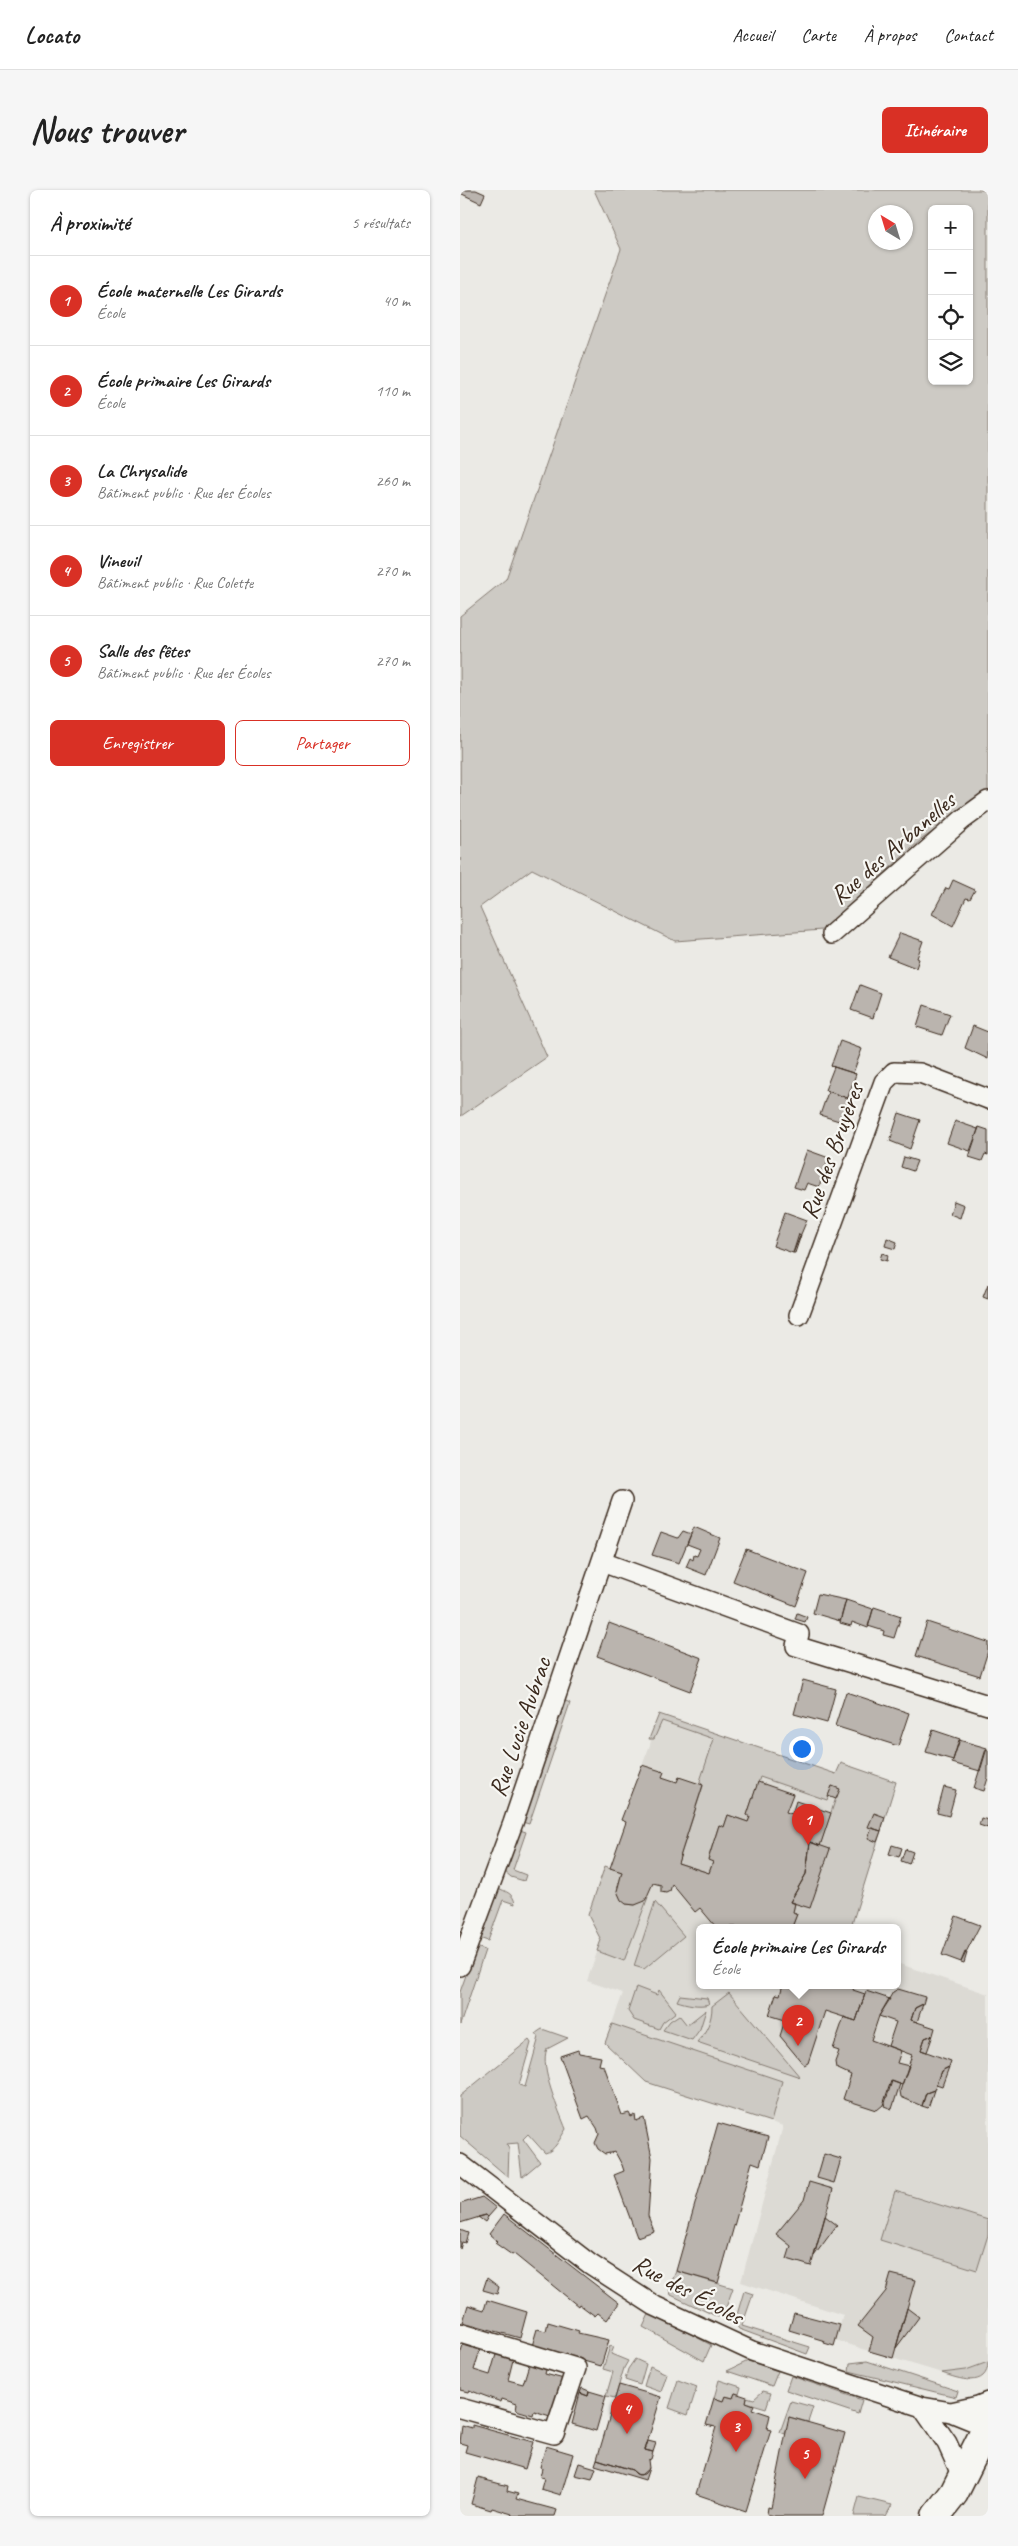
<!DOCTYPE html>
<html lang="fr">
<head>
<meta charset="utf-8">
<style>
	body { margin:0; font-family:Caveat,sans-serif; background:#f6f6f6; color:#222 }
	.controls { position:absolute; right:15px; top:15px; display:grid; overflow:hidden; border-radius:8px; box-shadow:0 1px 4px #0004 }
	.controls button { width:45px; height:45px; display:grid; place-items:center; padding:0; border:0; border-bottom:1px solid #e0e0e0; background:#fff; color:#222; font:25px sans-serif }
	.compass { position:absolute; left:408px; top:15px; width:45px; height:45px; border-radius:50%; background:#fff; box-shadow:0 1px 4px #0004; rotate:322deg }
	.you { position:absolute; left:341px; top:1558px; width:18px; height:18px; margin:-12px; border:4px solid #fff; border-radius:50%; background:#1a73e8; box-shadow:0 0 0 8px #1a73e833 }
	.badge { display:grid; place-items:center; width:32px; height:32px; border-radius:50%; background:#d93025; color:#fff; font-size:16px; font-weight:700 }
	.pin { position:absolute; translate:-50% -41px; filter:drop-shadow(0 1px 2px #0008) }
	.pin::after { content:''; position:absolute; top:26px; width:18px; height:15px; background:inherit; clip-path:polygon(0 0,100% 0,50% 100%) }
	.popup { position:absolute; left:236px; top:1734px; width:205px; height:65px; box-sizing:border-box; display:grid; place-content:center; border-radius:8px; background:#fff; filter:drop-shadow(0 1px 4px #0005); font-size:16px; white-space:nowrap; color:#767676 }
	.popup b { font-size:19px; color:#222 }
	.popup::after { content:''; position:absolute; left:50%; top:100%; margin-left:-10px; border:10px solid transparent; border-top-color:#fff }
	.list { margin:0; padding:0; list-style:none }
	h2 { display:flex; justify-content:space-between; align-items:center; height:65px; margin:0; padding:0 20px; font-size:21px }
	h2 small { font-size:16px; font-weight:400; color:#767676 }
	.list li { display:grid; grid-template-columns:32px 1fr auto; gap:15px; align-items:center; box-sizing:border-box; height:90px; padding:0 20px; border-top:1px solid #e0e0e0 }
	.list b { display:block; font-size:19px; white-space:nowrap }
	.list p { margin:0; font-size:16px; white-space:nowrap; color:#767676 }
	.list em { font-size:16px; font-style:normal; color:#767676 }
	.actions { display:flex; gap:10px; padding:15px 20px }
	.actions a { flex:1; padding:11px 0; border:1px solid #d93025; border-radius:8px; text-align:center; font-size:18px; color:#d93025 }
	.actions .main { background:#d93025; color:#fff }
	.icon { flex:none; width:28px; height:28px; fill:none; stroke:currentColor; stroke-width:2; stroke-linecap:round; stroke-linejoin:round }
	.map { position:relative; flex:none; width:528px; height:2326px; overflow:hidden; border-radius:8px }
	header { display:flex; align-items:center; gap:30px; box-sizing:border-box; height:70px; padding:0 25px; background:#fff; border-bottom:1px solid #e0e0e0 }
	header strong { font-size:24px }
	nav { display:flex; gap:28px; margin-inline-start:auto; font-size:18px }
	.intro { display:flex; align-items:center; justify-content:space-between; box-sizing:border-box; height:120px; padding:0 30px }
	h1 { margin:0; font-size:35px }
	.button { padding:12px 22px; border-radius:8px; background:#d93025; color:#fff; font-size:18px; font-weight:700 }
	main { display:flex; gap:30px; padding:0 30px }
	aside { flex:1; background:#fff; border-radius:8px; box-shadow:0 1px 4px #0004 }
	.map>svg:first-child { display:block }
	.built { fill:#dcdad4 }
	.green { fill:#cdcac4; stroke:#847a71; fill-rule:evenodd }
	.building { fill:#bab4ae; stroke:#3b2a1e }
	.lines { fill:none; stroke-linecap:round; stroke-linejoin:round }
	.street-casing { stroke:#3b2a1e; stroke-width:22 }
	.secondary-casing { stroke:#3b2a1e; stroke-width:31 }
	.street { stroke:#f6f6f2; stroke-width:19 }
	.secondary { stroke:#f6f6f2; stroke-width:28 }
	.labels { text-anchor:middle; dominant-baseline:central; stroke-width:4.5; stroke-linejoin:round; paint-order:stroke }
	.street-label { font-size:25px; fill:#3b2a1e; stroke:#f6f6f2 }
</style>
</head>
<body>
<header>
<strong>Locato</strong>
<nav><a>Accueil</a><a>Carte</a><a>À propos</a><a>Contact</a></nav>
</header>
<div class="intro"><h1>Nous trouver</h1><a class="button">Itinéraire</a></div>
<main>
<aside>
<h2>À proximité<small>5 résultats</small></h2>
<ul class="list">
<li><span class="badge">1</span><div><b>École maternelle Les Girards</b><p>École</p></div><em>40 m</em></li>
<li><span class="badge">2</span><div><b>École primaire Les Girards</b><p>École</p></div><em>110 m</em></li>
<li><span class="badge">3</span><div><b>La Chrysalide</b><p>Bâtiment public · Rue des Écoles</p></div><em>260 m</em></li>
<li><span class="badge">4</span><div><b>Vineuil</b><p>Bâtiment public · Rue Colette</p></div><em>270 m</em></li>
<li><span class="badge">5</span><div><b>Salle des fêtes</b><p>Bâtiment public · Rue des Écoles</p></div><em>270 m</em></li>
</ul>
<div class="actions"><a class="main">Enregistrer</a><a>Partager</a></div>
</aside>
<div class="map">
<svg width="528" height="2326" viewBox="0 0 528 2326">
	<rect width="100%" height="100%" fill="#ebeae5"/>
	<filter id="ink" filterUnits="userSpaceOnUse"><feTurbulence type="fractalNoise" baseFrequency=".02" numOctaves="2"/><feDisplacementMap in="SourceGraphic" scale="10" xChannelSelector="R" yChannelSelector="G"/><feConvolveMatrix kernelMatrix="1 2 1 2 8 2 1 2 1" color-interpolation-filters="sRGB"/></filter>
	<g filter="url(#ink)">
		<path class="built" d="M199,1524L376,1584L381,1573L436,1592L391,1737H239V1795H437V1773L528,1804V2172L506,2180L482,2183L409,2161L376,2150L383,2125L281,2092L323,1936L186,1892L145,1853L163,1803L127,1791L141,1751L128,1725L145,1676L150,1678L166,1632L161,1630L190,1555L191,1550L189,1549Z"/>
		<path class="green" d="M134,0H528V605L462,649L362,740L215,751L72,679L20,717L87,867L1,926L0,426L46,389L161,59ZM472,19H509V191H472ZM416,22H446V52H416Z
			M104,1510L110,1513L69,1634L59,1631Z
			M199,1524L376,1584L381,1573L436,1592L391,1737H332L337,1724L333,1722L335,1713L360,1655L379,1599L372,1596L367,1610L300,1587L287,1625L290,1627L288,1632L268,1625L264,1637L259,1635L248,1669L253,1672L249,1683L218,1673L243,1596L240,1591L254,1549L202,1531L194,1549H189Z
			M57,1639L66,1642L53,1680L66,1685L64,1691L51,1687L44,1681Z
			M145,1676L162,1682L157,1701L166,1714L175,1715L188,1707L164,1771L137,1761L141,1750L128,1725Z
			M37,1698C46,1701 54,1704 55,1714L43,1710L28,1751L19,1748Z
			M195,1712L224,1746L184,1779L174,1776Z
			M16,1757L25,1760L0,1835V1802Z
			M176,1797L197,1805L199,1800L216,1822L203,1832L199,1839L174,1830L168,1821Z
			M269,1803L340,1887L237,1852C247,1841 252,1830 252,1816Z
			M220,1805L247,1808L249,1814C239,1817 226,1814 217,1811Z
			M246,1820L240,1839L232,1850L203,1840L210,1831L219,1825L227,1835Z
			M152,1834L322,1891L311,1932L186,1892L145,1853Z
			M82,1839L108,1848L87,1859C79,1877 99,1921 106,1939C100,1948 95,1961 85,1963L68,1944L63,1949L80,1972L62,1987L58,1953L46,1954L49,1959L48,1987L0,1946V1906L69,1850L71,1853L59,1895L65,1897L79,1847L76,1843Z
			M435,2001L528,2030V2045L517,2080L420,2050Z
			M216,2081L273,2098L264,2123L258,2127L211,2105L209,2099Z
			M284,2101L293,2104L282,2136L350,2157L347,2164L279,2139L275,2133L276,2128Z
			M190,2122L251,2155L244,2171L183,2137Z
			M150,2156L154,2157L151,2164L168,2171L164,2178L155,2208L146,2206L153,2182L143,2179Z
			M175,2169L186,2174L180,2195L165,2190L168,2179Z
			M288,2171L318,2181L312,2196L267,2181Z
			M407,2171L498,2201L496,2207L389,2181L390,2173Z
			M528,2172C528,2199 498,2189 482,2183L506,2180Z
			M190,2176L207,2184L201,2202L184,2196Z
			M331,2186L402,2210L398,2224L326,2200Z
			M218,2190L237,2197L228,2225L209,2218Z
			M259,2190L281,2197L279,2204L275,2203L273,2208L265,2206L263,2211L254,2208Z
			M303,2201L311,2203L306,2218L286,2212L287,2207L294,2209Z
			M331,2211L353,2217L348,2232L329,2227L325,2244L320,2242Z
			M399,2307L432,2315L426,2326H394Z"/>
		<path class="building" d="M0,0H16L25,4L21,13L0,3Z
			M493,690L515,700L510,709L506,708L493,736L472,724L486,698L489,699Z
			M440,743L463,751L457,768L459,769L456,778L428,767Z
			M400,795L421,803L413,828L391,820Z
			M464,815L490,824L482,845L457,837Z
			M513,836L528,842V869L505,858Z
			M380,851L402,859L393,883L396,884L371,876Z
			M371,876L396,884L388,907L390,909L365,900L374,877Z
			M365,900L390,909L382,932L360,925L368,902Z
			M439,923L460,930L450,959L430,951Z
			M495,931L518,939L519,937L510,961L487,953Z
			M519,937L528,940V965L525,964L522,971L509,967Z
			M347,960L369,968L359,997L347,993L344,1000L334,997Z
			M444,967L457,971L453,981L441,977Z
			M494,1011L504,1015L500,1028L490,1024Z
			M325,1022L347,1030L333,1063L313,1056Z
			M339,1044L341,1045L335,1063H333Z
			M427,1048L437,1052L435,1059L425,1056Z
			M422,1063L428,1065L427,1071L420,1069Z
			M528,1094V1109L523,1107Z
			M234,1337L260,1348L246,1385L226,1377L230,1368L233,1370L234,1365L237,1366L240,1359L227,1354Z
			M223,1341L231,1344L219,1373L192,1365L201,1342L218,1348Z
			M286,1359L348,1383L336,1416L273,1391Z
			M358,1404L386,1410L380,1431L353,1423Z
			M386,1410L413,1419L408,1438L392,1432L391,1436L380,1433Z
			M414,1417L441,1426L434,1448L423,1445L424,1441L408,1436Z
			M337,1423L347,1427L345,1432L335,1429Z
			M467,1432L528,1452V1461L520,1486L456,1466Z
			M149,1433L242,1468L230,1501L137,1466Z
			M343,1490L376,1499L367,1533L334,1524Z
			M386,1502L449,1523L438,1556L375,1536Z
			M473,1540L500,1549L493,1570L466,1562Z
			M499,1550L527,1558L520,1581L492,1573Z
			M526,1559L528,1560V1588L524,1601L514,1598Z
			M182,1575L204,1582L202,1587L217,1592L219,1587L243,1595L218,1673L249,1683L253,1672L248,1670L259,1635L264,1637L268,1625L288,1632L290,1627L287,1625L298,1592L333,1604L326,1622L332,1624L336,1611L371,1623L360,1656L350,1652L346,1684L330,1712L335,1713L333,1722L337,1724L332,1737H256L240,1718L235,1722L212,1694L210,1701L206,1703L201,1702V1695L193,1693L185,1711L175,1715L166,1714L161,1710L157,1701L162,1682L150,1678L166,1632L161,1630Z
			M372,1596L380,1599L376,1609L368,1606Z
			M484,1597L496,1600L489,1626L477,1623Z
			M414,1623L425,1627L421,1641L408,1637Z
			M521,1628L528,1630V1638L519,1635Z
			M412,1638L421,1641L417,1652L408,1648Z
			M350,1652L370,1659L350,1718L330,1712L346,1684Z
			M432,1655L442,1658L439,1667L429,1664Z
			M445,1659L453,1662L449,1674L441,1671Z
			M496,1726L520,1735L501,1772L482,1765Z
			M505,1762L507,1763L504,1773L501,1772Z
			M320,1795H395L393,1800L405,1804L396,1831L365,1821L348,1873L344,1875L320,1846L325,1830L309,1825L316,1804L320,1805L322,1798Z
			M438,1799L465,1807L463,1814L455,1818L451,1830L475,1838L473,1845L465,1848L461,1860L491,1871L489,1877L481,1881L474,1900L466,1903L462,1916L441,1907L440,1901L452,1865L428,1856L436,1832L419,1826L433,1802Z
			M406,1801L430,1809L419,1826L411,1850L441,1861L437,1873L449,1876L442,1895L431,1891L423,1915L417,1920L383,1909L391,1885L376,1878L375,1872L379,1861L373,1859L384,1827L396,1831Z
			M463,1814L457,1832L451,1830L455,1818Z
			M473,1845L467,1862L461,1860L465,1848Z
			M118,1860L119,1863L141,1867L139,1875L144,1876L162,1925L169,1923L171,1927L175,1925L176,1931L184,1928L192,1968L188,2026L194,2041L177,2047L154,1985L164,1981L162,1975L155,1962L145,1964L138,1959L135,1953L139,1944L137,1938L129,1926L123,1929L100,1866Z
			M489,1877L482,1896L476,1894L481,1881Z
			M432,1891L440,1894L432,1919L424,1916Z
			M474,1900L468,1918L462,1916L466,1903Z
			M258,1933L308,1947L300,1975L292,1972L258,2093L216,2081Z
			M364,1964L381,1969L374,1993L357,1988Z
			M349,1992L373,1999L351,2076L327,2069L331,2056L316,2044L344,2010Z
			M22,2007L36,2018L28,2027L26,2025L0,2033V2014Z
			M44,2024L159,2113L147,2130L138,2123L135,2126L119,2114L118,2116L54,2064L52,2065L35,2053L37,2051L29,2044Z
			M26,2025L28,2027L25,2032L18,2027Z
			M365,2026L377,2035L354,2066Z
			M0,2040L8,2043L5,2053L2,2052L0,2059Z
			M431,2084L455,2090L433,2168L409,2161L413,2147L398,2136L426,2101Z
			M27,2088L39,2097L37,2104L23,2100Z
			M27,2110L67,2122L60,2148L3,2132L8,2115L24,2120Z
			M447,2118L459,2127L436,2158L437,2154Z
			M334,2123L380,2135L374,2156L364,2153L365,2151L329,2140Z
			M88,2132L119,2141L118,2143L149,2150L141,2176L72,2156L77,2139L86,2141Z
			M4,2152L21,2157L14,2180L30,2185L37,2161L54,2166L48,2190L63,2194L70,2171L87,2176L85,2184L104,2189L95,2222L91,2221L90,2226L74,2221L73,2225L56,2220L57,2214L42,2209L41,2212L9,2200L8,2202L0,2200V2164Z
			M159,2195L201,2207L185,2260L193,2262L191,2269L188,2270L189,2278L181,2285L176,2284L172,2280L137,2269Z
			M122,2198L129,2201L128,2206L120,2203Z
			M129,2201L146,2206L136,2241L112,2234L120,2203L128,2206Z
			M275,2203L287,2207L286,2212L294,2215L292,2219L310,2225L307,2239L311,2240L286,2321L236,2304L256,2237L246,2235L254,2208L263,2211L265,2206L273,2208Z
			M329,2227L385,2243L362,2326H314L307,2324L308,2317L311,2318Z
			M2,2235L12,2238V2235L73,2252L65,2279L5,2262L7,2255L0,2253Z
			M188,2251L196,2253L193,2262L185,2260Z
			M86,2256L113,2264L101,2305L81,2299L84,2288L80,2287L82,2278L80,2277Z
			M137,2269L172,2280L178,2285L184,2284L189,2278L185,2290L135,2275Z
			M119,2273L136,2278L132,2289L115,2285Z
			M18,2288L48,2296L47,2301L58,2304L56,2309L97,2320L95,2326H51L52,2324L32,2318L31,2320L11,2314Z"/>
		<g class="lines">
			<defs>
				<path id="street" d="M372,744L502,630L528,611
					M339,1125L424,892L434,882L460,883L528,909
					M142,1372L339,1444L336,1456L528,1515
					M0,1776L53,1633L162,1311
					M0,1974L130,2074L195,2116L292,2161L328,2173L462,2217L491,2222L528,2237
					M0,2143L116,2178L94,2244L0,2218
					M462,2217L487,2253L502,2286
					M491,2222L518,2216L528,2212"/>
				<path id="secondary" d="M476,2326L494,2303L528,2235"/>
			</defs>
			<use href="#street" class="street-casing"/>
			<use href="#secondary" class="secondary-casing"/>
			<use href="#street" class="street"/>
			<use href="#secondary" class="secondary"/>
		</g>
	</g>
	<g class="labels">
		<g class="street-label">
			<text transform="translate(433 658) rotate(-41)">Rue des Arbanelles</text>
			<text transform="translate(372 961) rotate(-70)">Rue des Bruyères</text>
			<text transform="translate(60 1537) rotate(-71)">Rue Lucie Aubrac</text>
			<text transform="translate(228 2100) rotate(28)">Rue des Écoles</text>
		</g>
	</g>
</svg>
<div class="controls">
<button>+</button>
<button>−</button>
<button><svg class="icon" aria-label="locate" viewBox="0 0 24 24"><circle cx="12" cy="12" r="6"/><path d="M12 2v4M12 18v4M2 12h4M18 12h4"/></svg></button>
<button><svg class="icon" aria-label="layers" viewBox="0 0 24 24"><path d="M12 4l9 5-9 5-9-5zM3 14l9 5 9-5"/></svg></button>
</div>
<svg class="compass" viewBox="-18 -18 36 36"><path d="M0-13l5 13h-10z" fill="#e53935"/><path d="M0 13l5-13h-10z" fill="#767676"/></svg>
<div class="you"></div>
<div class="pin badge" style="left:348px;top:1655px">1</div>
<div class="pin badge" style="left:338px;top:1856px">2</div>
<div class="popup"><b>École primaire Les Girards</b>École</div>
<div class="pin badge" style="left:276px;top:2262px">3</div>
<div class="pin badge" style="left:167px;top:2244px">4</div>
<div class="pin badge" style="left:345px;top:2289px">5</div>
</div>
</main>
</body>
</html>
